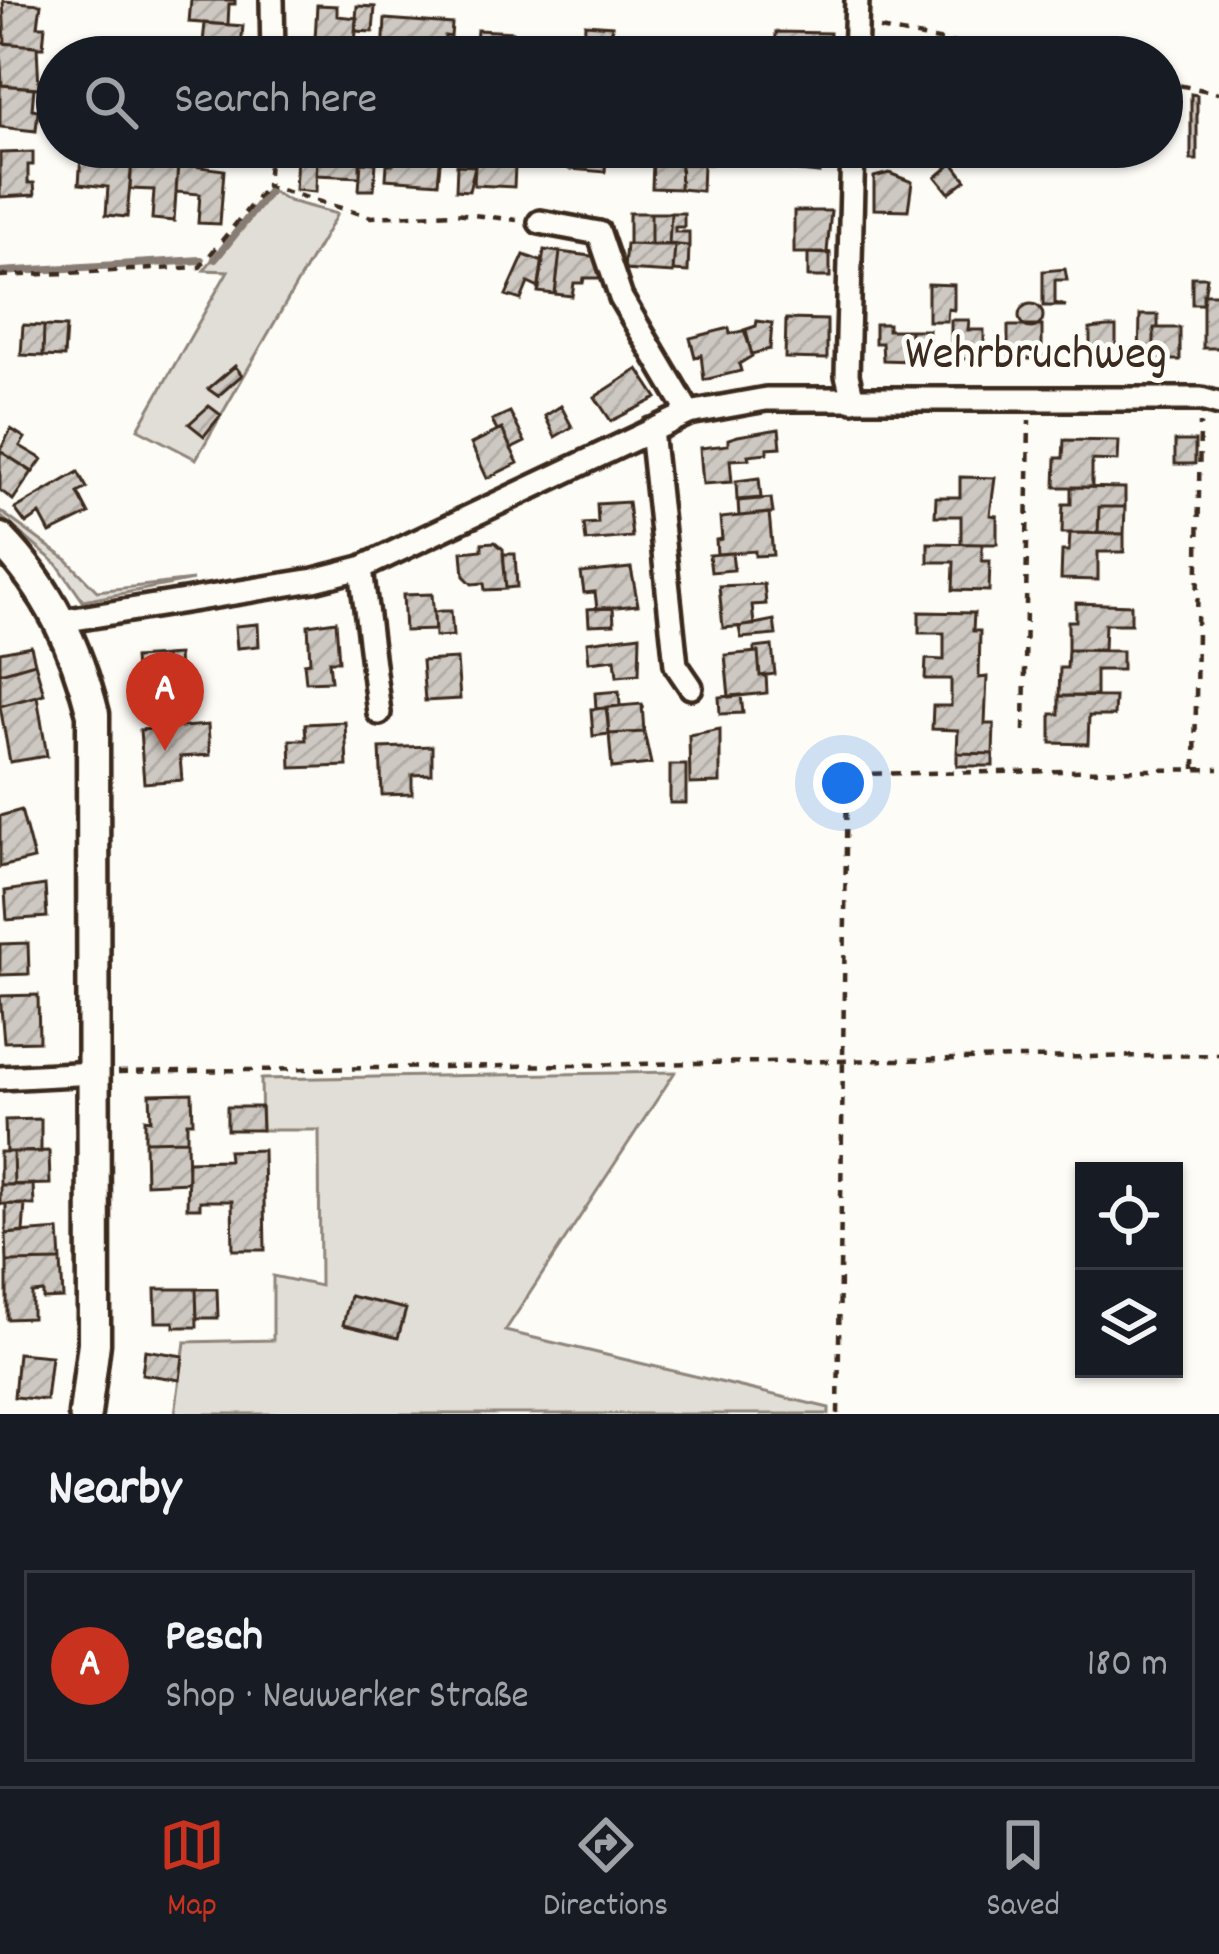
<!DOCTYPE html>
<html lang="en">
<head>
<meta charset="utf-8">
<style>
	body { margin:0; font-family:Dekko,sans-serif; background:#20242c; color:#f1f3f6 }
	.controls { position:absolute; right:36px; bottom:36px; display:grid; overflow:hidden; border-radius:0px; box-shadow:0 3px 9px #0004 }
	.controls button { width:108px; height:108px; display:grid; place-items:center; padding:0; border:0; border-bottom:3px solid #363941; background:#171b24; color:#f1f3f6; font:60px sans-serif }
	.you { position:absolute; left:843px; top:783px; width:42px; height:42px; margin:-30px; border:9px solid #fff; border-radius:50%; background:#1a73e8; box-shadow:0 0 0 18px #1a73e833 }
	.badge { display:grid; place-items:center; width:78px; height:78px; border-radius:50%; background:#c8321e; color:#fff; font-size:39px; font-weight:700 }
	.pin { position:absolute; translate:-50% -99px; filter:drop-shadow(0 3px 6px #0008) }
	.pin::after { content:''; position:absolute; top:63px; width:42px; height:36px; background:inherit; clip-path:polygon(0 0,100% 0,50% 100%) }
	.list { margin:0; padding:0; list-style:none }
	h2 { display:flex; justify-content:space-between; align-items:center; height:156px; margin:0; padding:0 48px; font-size:51px }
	h2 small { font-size:39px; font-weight:400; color:#9ea1a6 }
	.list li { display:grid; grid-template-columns:78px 1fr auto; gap:36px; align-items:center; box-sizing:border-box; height:192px; margin:0 24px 24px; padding:0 24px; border:3px solid #363941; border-radius:0px }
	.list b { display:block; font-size:45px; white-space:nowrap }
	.list p { margin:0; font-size:39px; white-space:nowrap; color:#9ea1a6 }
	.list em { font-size:39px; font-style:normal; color:#9ea1a6 }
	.icon { flex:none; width:66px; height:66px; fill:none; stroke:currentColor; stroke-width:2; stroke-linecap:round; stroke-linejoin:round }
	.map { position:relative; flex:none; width:1219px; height:1414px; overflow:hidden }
	.search { position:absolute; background:#171b24; box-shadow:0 3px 9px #0004; left:36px; right:36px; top:36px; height:132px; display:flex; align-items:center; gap:30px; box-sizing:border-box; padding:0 42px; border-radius:66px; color:#9ea1a6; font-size:45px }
	.sheet { height:372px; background:#171b24 }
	nav { display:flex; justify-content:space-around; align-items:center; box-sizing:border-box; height:168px; border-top:3px solid #363941; background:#171b24; font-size:33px; color:#9ea1a6 }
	nav a { display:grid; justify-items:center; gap:6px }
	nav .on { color:#c8321e }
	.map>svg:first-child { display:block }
	.green { fill:#e1ded7; stroke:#8e847a; stroke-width:3 }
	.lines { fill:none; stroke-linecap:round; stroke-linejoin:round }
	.stream { stroke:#887d74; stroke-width:8 }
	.building { fill:url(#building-hatch); stroke:#3b2a1e; stroke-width:3 }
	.street-casing { stroke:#3b2a1e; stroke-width:30 }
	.secondary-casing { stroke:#3b2a1e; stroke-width:39 }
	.path { stroke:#3b2a1e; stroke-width:4.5; stroke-dasharray:9 9; stroke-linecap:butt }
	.street { stroke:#fdfcf7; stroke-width:21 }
	.secondary { stroke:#fdfcf7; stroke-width:30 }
	.labels { text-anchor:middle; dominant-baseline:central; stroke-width:10; stroke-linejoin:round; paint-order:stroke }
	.street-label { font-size:48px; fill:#3b2a1e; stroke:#fdfcf7 }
</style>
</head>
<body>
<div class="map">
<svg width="1219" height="1414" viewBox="0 0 1219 1414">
	<defs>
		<pattern id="building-hatch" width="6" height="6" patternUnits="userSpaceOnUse" patternTransform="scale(3)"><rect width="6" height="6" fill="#cdc8c2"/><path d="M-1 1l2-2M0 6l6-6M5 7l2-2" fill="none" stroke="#b1aca6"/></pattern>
	</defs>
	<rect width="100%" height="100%" fill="#fdfcf7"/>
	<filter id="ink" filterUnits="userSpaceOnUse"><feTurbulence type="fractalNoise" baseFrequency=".00833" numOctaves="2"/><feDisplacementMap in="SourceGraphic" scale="24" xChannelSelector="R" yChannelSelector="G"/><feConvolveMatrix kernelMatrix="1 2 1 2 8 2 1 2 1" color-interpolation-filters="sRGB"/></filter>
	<g filter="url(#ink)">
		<path class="green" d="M268,189L289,201L337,214L196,459L138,429L228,271L204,270Z
			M0,511L67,560L97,591L193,580L83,601L57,564L0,516Z
			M675,1072L505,1331L829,1408V1414H308L300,1411L295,1414H175L185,1342L273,1340V1276L320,1286L319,1130H262L261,1079Z"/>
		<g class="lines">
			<path class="stream" d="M215,259L269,192
				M0,272L201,260"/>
		</g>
		<path class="building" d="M191,0H235V4H229L228,25L189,22Z
			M3,1L41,4L38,26H45L43,47L5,43Z
			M317,5L337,6V16L357,18L354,57L314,56Z
			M357,6L375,7L373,32L355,31Z
			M385,19L452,24L451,37L445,36L443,57H383Z
			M205,23L243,26L241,47H236L235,57H196L198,42L203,43Z
			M585,24L612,26L611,35L620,36L619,57H583Z
			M477,30L513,32L511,57H475Z
			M776,32L830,33V57H775Z
			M0,43L37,46L39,88L2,85Z
			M0,85L34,88L32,109L38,110L36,131L0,127Z
			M1191,94L1197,95V160H1191Z
			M360,147V177L316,175L317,155L313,147Z
			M400,147H441L446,156L440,163L438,183L386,179L387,164H393L394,153Z
			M476,147H516L522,161L515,167L514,187L474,185L475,165L469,158Z
			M570,147H607L605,172L569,169Z
			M774,147H829V158L774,157Z
			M680,150L711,151V164L679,163Z
			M33,152V165H28V183H34L35,195L0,197V153Z
			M81,156L132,160L127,217L106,215L108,187L79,184Z
			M297,156L317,157L316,192L295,190Z
			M790,158H819V173L790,170Z
			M132,160L178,164L174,221L152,219L154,190L130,189Z
			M361,162L376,163L374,190H359Z
			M653,162L681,164L680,189L652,188Z
			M953,163L966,180L949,193L936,177Z
			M178,164L224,170L220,224L198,223L200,194L176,192Z
			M681,164H703L702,191L680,189Z
			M457,165L475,166L469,191L456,190Z
			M889,173L912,182L908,210L874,209V177Z
			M794,211H831L827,252L831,253H794Z
			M629,213H651V245L629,244Z
			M651,213H671L669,244L651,245Z
			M671,213H684V227H675V232H689V246L669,244Z
			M626,244L675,245L673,273L624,270Z
			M675,245L689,246L688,272L673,271Z
			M544,250L560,252L555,294L538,292Z
			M560,252L599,257L602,278H584L583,283H574L572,296L555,294Z
			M808,253L830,254V277H808Z
			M524,255L543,262L539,288L528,283L521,300L506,295Z
			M1065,269L1067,280H1055V303L1066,306H1043V271Z
			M1192,277H1207L1203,304H1192Z
			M928,284L954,285V310L948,309L947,321H928Z
			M1203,294H1219V348H1203Z
			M1019 316a12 12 0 1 1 24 0a12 12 0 1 1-24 0Z
			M1140,315H1158V328H1154V359H1139Z
			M786,319L827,320V359L785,358Z
			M951,320H969L968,330H984V359H951Z
			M757,321L772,323L770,349L752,354L744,330L756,326Z
			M875,324H888V330H910V361L883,360L882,343H875Z
			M23,325L44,326L43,356L21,355Z
			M44,326L66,327L64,357L43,356Z
			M1008,326H1042V359H1008Z
			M1107,327H1116V359H1090V329Z
			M729,328L730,334L746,330L752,356L739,364L741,371L704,380L701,355L695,357L690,338Z
			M1154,328H1180V360H1154Z
			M910,330H929L928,354H910Z
			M235,366L242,375L218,396L208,389Z
			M638,369L657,398L611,421L595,397Z
			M209,406L221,415L204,436L189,424Z
			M561,406L572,427L555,437L545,416Z
			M510,412L525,442L511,449L502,429L497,431L492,420Z
			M11,429L25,438L20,446L42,459L33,472L0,451Z
			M502,429L518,463L487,478L471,444Z
			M779,429L781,447L767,448V453L748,455L749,459L730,460L732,482L703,484L700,448L728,445V439L738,436Z
			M1064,440L1119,441L1118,461L1092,460V487H1055L1056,458H1063Z
			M1175,441H1195V464H1175Z
			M0,451L32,472L13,500L0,490Z
			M78,472L87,488L78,493L89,514L50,533L40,514L26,524L15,509Z
			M960,477L995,478L990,515L997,516V544H961V516H935L936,497H960Z
			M759,478L761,498L737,500L736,481Z
			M1071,487L1125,488V507H1099L1098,533H1062L1063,504H1071Z
			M771,498L773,513L739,516L738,501Z
			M628,502L632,537L586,541L584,524L598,523L597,504Z
			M1099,507H1125L1124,534L1098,533Z
			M769,513L773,555L755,556V551L717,554L716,540L722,539L720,518Z
			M1070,533L1124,534V552H1098V580L1061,579L1062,551H1069Z
			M495,542L503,549L506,589L485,590L484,583L472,584L464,576L462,552L482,550V543Z
			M928,543L982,544V561H990L989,591L953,590L954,562H928Z
			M732,553L734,570L711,572L709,555Z
			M503,554H515L517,587L506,588Z
			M631,568L638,605L597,609L595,592L584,593L581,573Z
			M764,584L766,604L752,605L754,625L723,628L719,586Z
			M432,594L435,630L405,631L403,595Z
			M1076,603L1131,605V624H1105L1104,650H1068V621H1076Z
			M613,607L614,624L589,625L588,609Z
			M442,611H451L453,636L435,637L434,612Z
			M919,612L974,613L973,631H980L979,678L987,677L985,724H994L993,754L957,753L958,730L932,729L933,706H951V679H925L926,659L944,660V633H919Z
			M774,620L776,635L741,638L739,627Z
			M336,621L339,661H329L331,681L306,682L304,663L310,662L308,625Z
			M258,624L259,646L237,648L235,626Z
			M640,635L639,674L617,676L615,659L589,662L587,642Z
			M31,646L35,663L0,673V652Z
			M772,646L775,674L760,676L758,652H754V648Z
			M1068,650L1122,651V670H1096V696H1059L1060,668H1067Z
			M758,652L760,676L766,675L767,693L729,697L725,655Z
			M178,655L180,692L168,693L165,656Z
			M165,656L168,694L137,696L134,658Z
			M457,659L460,699L425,701L422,661Z
			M35,663L44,694L0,706V673Z
			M619,691L620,706L596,709L595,693Z
			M741,695L743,713L720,714L719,697Z
			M37,696L47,756L10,762L0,706Z
			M1059,696L1115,697L1114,716H1089L1088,744L1051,743V714H1059Z
			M186,701L187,714L158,716L157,703Z
			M642,704L644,732L609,734L606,707Z
			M607,708L609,734L593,736L591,709Z
			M345,722L347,766L291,768L290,740H306L305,724Z
			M208,725L210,755L180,757L182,780L144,783L140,730Z
			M720,729V783L690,784L689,735Z
			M644,732L651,764L612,768L609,734Z
			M432,746V774L412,775V794L382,795L380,748Z
			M957,753L993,754V766H957Z
			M670,765H686V803H670Z
			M21,810L34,859L0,867V816Z
			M45,885L47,917L7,920L5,891Z
			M28,943L29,974L0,975V944Z
			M38,995L39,1041L4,1042L0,996Z
			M192,1093L193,1122H187V1140L145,1141V1119L151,1120L150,1094Z
			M227,1107H261L262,1130H227Z
			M41,1119V1152H6L5,1120Z
			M187,1140L188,1182L146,1184L145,1141Z
			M263,1150L265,1250H233L232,1201H200V1208H187L188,1161L229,1160L228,1151Z
			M49,1151L50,1184L14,1185L13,1152Z
			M0,1152H13L14,1185H0Z
			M33,1184L34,1205L0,1204V1185Z
			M6,1204H25L23,1232L6,1234Z
			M59,1230L61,1261L7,1262L6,1234Z
			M61,1261L63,1298L43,1299V1292L32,1293V1318L7,1319V1262Z
			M155,1289H196L197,1327H174V1322H156Z
			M196,1289H217L218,1318H197Z
			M350,1296L406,1309L398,1338L343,1325Z
			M145,1350L183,1356L180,1380L142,1374Z
			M18,1353L51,1356L46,1400L14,1397Z"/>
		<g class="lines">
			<defs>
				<path id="street" d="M272,0L273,57
					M855,57L857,0
					M540,222L599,233L621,298L689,413
					M853,400L847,375L853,147
					M651,430L676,665L691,687
					M361,568L379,713
					M62,621L314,580L361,568L689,413L766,399H1201L1219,404
					M0,1078L94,1073"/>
				<path id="secondary" d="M0,539C49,589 76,647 93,714L94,1343L85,1414"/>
			</defs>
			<use href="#street" class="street-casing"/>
			<use href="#secondary" class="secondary-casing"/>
			<path class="path" d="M880,29L1028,57
				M1162,82L1219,93
				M270,147L267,186L371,217L456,213L517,220
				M0,276L200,267L267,186
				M1024,731L1029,420
				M1195,769L1200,423
				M118,1072L1219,1055
				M838,1414L847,774L1219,769"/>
			<use href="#street" class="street"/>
			<use href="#secondary" class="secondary"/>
		</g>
	</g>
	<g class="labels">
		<g class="street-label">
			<text x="1036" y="357">Wehrbruchweg</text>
		</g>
	</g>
</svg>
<div class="controls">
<button><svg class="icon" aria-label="locate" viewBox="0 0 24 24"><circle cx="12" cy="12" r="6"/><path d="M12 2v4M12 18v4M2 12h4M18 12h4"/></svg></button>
<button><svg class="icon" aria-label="layers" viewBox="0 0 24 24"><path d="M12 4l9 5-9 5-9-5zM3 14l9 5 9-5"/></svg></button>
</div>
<div class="you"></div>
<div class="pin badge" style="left:165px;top:751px">A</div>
<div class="search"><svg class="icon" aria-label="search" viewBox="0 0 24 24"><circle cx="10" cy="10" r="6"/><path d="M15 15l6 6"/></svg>Search here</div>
</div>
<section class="sheet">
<h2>Nearby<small></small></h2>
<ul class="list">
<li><span class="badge">A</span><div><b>Pesch</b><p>Shop · Neuwerker Straße</p></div><em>180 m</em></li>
</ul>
</section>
<nav>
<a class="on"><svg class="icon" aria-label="map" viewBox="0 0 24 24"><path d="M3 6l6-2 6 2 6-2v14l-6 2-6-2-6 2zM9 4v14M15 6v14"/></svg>Map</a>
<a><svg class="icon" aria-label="directions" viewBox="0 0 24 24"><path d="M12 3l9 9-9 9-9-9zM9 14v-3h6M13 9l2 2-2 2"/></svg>Directions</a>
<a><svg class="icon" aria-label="saved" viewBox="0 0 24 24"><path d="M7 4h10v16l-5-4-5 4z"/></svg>Saved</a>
</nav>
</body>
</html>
